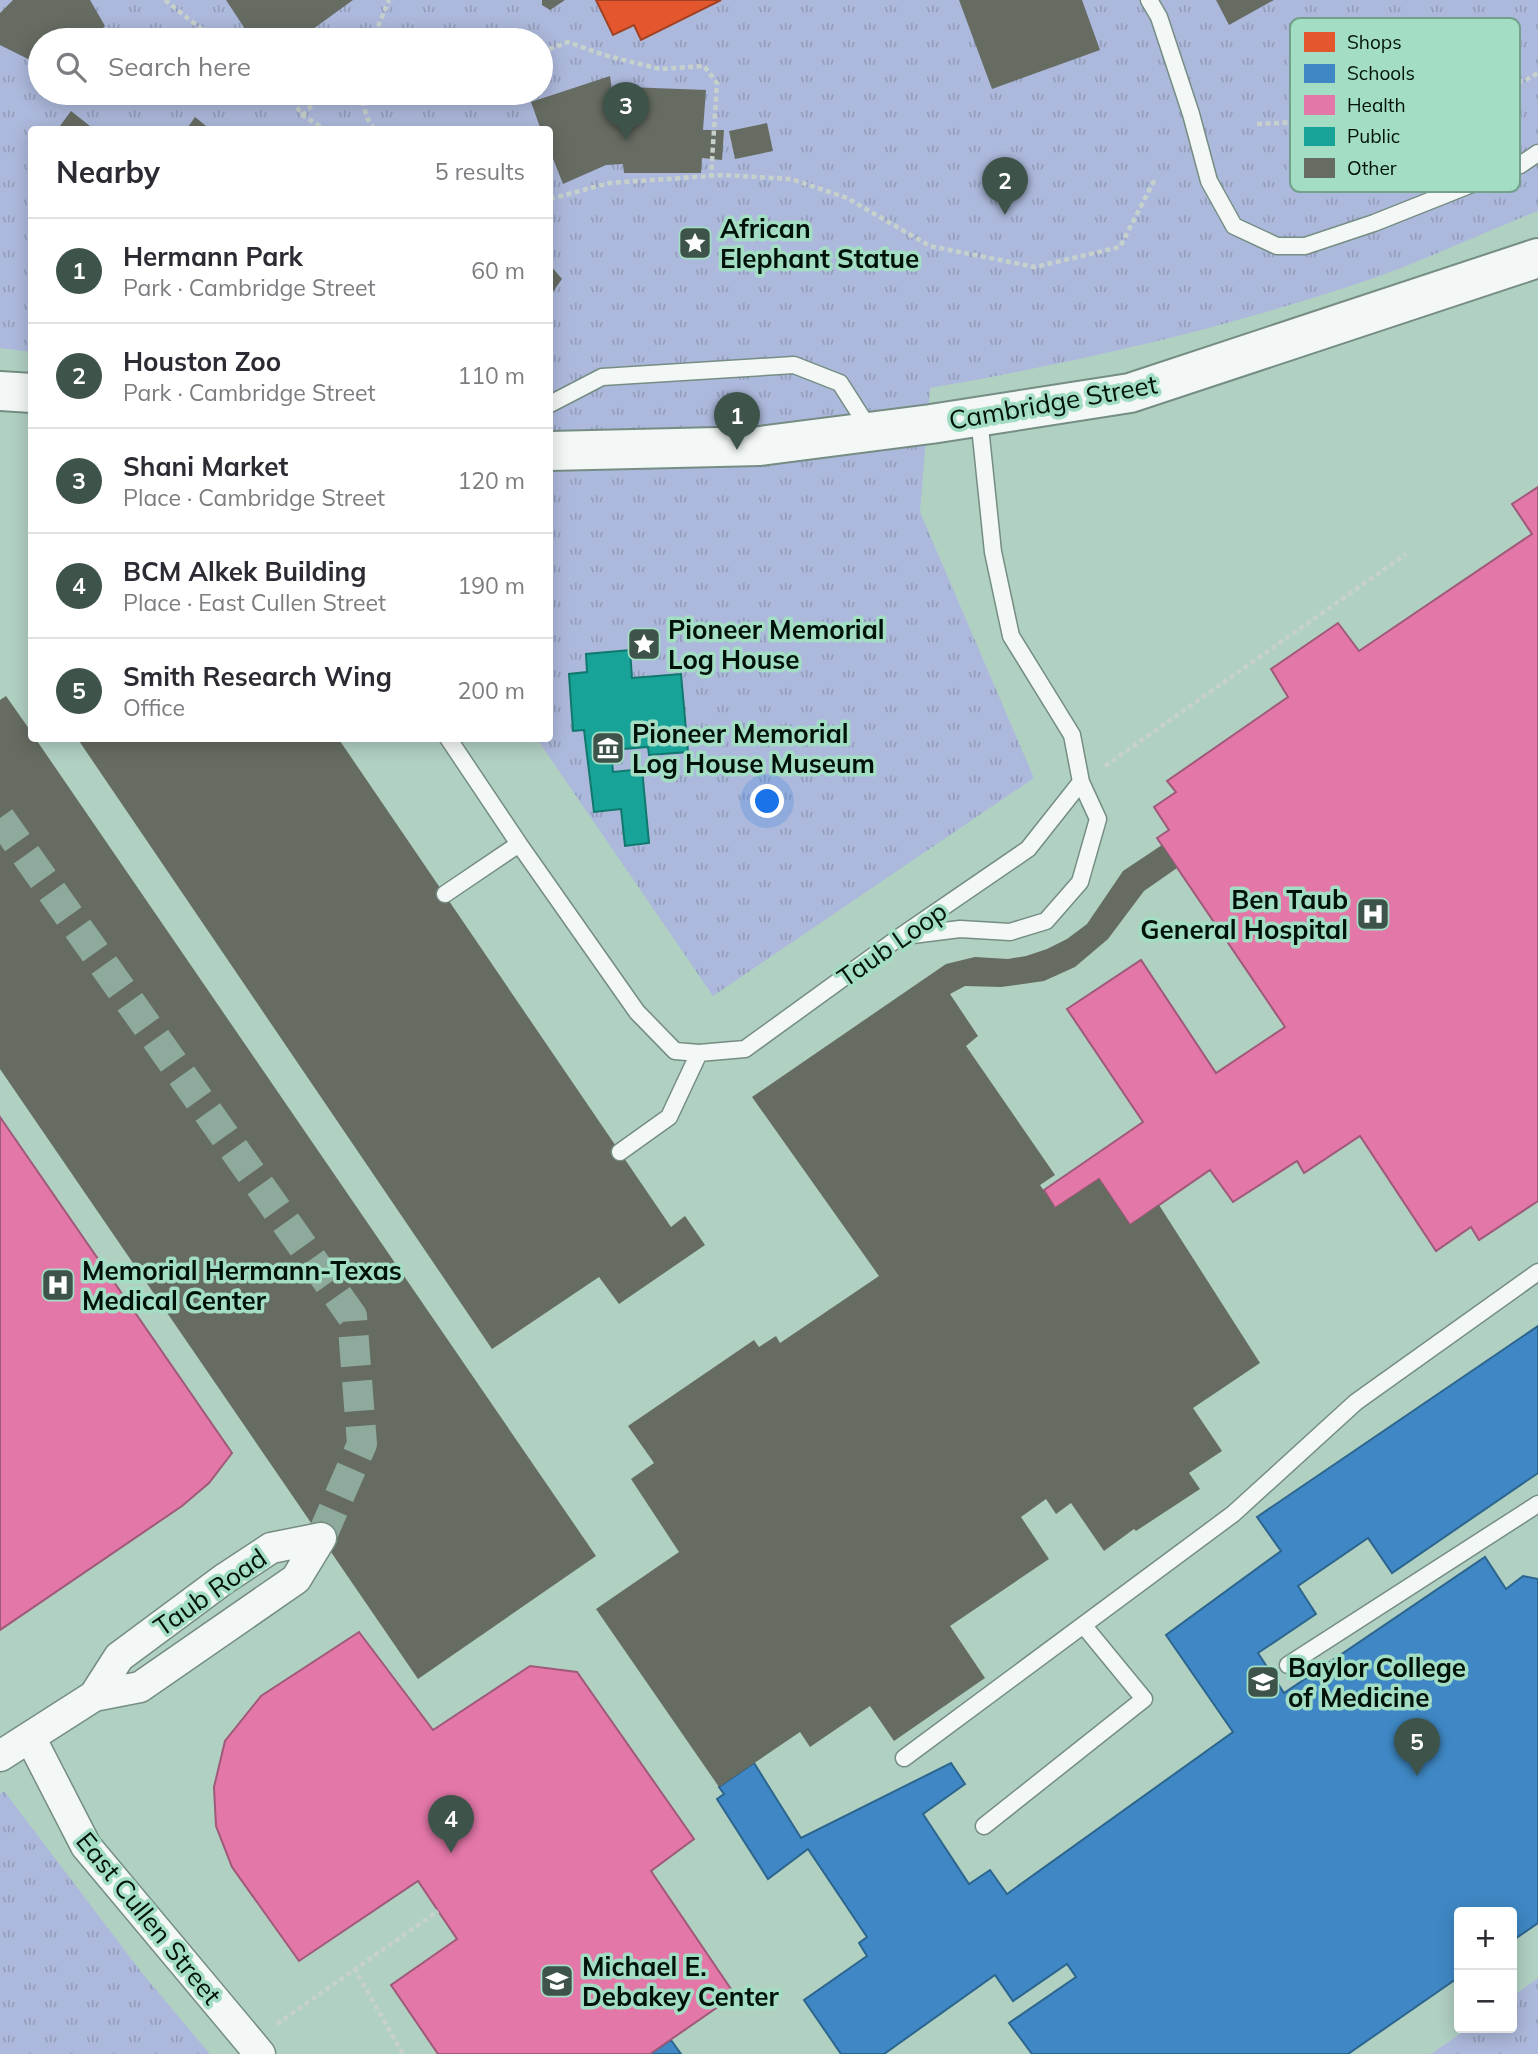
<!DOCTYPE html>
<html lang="en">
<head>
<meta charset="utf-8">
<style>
	body { margin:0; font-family:Mulish,sans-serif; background:#f2f2f3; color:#2b2b33 }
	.controls { position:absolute; right:21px; bottom:21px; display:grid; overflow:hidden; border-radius:7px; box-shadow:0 4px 18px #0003 }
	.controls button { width:63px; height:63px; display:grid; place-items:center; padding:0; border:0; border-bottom:2px solid #e1e1e2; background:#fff; color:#2b2b33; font:35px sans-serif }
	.you { position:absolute; left:768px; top:802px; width:24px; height:24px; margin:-18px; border:5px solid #fff; border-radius:50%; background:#1a73e8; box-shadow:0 0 0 10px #1a73e833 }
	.badge { display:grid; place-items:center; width:46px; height:46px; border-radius:50%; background:#3e544a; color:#fff; font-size:23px; font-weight:700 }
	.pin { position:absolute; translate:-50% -58px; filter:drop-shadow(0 2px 4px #0008) }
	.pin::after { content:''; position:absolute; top:37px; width:24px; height:21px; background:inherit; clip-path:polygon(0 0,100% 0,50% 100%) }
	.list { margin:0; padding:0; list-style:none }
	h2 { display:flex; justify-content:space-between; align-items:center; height:91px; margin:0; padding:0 28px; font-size:30px }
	h2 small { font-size:23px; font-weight:400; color:#7c7c81 }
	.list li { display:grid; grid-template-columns:46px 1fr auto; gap:21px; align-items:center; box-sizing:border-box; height:105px; padding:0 28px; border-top:2px solid #e1e1e2 }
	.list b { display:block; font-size:26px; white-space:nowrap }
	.list p { margin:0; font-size:23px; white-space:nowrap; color:#7c7c81 }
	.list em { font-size:23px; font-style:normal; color:#7c7c81 }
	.icon { flex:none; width:38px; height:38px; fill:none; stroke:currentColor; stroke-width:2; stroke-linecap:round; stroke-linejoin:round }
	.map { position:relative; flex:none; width:1538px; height:2054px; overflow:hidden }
	.search { position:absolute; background:#fff; box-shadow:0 4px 18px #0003; left:28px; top:28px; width:525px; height:77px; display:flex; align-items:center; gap:18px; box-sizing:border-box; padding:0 24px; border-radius:38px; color:#7c7c81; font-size:26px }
	.panel { position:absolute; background:#fff; box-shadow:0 4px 18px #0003; left:28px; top:126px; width:525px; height:616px; border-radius:7px }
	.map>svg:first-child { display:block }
	.grass { fill:url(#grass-tufts); fill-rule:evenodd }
	.shops { fill:#e4572e; stroke:#a04223; stroke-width:2 }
	.schools { fill:#3f88c5; stroke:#2c658d; stroke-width:2 }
	.health { fill:#e377a8; stroke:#9f5979; stroke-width:2 }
	.public { fill:#17a398; stroke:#10786d; stroke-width:2 }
	.building { fill:#666c62 }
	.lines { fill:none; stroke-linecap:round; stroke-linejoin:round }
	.street-tunnel { stroke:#8daa9d; stroke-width:30; stroke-dasharray:30 15; stroke-linecap:butt }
	.lane-casing { stroke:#758d83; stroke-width:19 }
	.street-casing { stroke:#758d83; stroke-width:33 }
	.secondary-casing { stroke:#758d83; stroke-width:42 }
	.path { stroke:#c7d1cc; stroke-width:4.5; stroke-dasharray:5 3.5; stroke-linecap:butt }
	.lane { stroke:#f3f8f6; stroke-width:16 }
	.street { stroke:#f3f8f6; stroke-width:30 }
	.secondary { stroke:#f3f8f6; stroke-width:38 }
	.labels { text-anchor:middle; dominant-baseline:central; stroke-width:7; stroke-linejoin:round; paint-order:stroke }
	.poi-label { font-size:26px; font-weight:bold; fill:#00120a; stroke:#a3ddc4; text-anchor:start }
	.street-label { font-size:26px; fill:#00120a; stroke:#a3ddc4 }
	.key { fill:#a3ddc4; stroke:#72a08c; stroke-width:2 }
	.key-label { font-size:19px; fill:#00120a }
</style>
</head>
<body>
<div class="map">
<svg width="1538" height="2054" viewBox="0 0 1538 2054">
	<defs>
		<pattern id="grass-tufts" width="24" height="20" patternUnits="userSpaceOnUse" patternTransform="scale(1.75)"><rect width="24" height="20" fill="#adb9dc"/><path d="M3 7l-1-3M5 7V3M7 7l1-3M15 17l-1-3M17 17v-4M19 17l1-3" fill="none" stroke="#939ebb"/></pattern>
	</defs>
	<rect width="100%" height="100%" fill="#b0d0c2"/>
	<path class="grass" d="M0,0H1538V211C1483,233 1428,259 1371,279C1227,328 1079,362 930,388L920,512L1034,778L713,996L537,739L550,738V130H32L31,352L0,348ZM40,40H541V93H40Z
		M4,1791L142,1973L210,2054H0V1794Z
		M1538,1978V2054H1431L1468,2028H1512V1997Z"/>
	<path class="shops" d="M596,0H721L641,40L634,25L613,35Z"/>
	<path class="schools" d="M1538,1326V1473L1392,1573L1368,1538L1298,1586L1316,1614L1258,1653L1284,1693L1485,1557L1506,1589L1523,1576L1538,1579V1923L1512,1941V1912H1459V1977L1348,2054H1032L1009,2023L1076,1977L1067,1964L1013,2001L995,1975L884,2054H841L804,2000L867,1956L859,1943L867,1937L808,1849L768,1879L717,1799L724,1794L719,1787L754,1763L801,1838L951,1763L965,1784L923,1814L969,1884L990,1870L1007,1894L1233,1732L1166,1635L1281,1551L1257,1517Z
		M671,2040L681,2054H650Z"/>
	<path class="health" d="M1538,487V1201L1479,1240L1471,1227L1436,1251L1360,1136L1304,1173L1297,1161L1233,1202L1210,1170L1130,1225L1099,1179L1055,1208L1044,1190L1143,1122L1067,1009L1141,960L1216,1073L1285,1027L1157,838L1169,830L1154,807L1176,792L1167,781L1288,697L1271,669L1338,623L1359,651L1532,534L1512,504Z
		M0,1117L232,1453L209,1483L182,1506L0,1630Z
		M359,1632L433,1730L530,1666L577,1672L694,1839L651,1871L735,1995L650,2054H438L391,1985L457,1939L418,1881L299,1961L232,1867L216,1826L214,1787L225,1741L261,1696Z"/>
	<path class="public" d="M630,650L632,678L681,674L688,752L649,755L648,747L611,750L613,772L642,769L649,843L625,846L621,809L594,812L584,730L573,731L569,674L587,672L586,654Z"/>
	<path class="building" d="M13,0H90L105,26L90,40H40V65L0,45V13Z
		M226,0H353L302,37L245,29Z
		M542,0H565L550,10L542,5Z
		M959,0H1082L1100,50L992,89Z
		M1216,0H1274L1229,25Z
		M610,76L617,126H626L627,87L706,90L703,130H724L722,160L702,158L701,173H624L623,164L606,165L563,184L550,151V130H541L531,102Z
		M71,111L95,130H57Z
		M195,117L211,130H186Z
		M767,123L773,151L735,159L729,131Z
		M550,265L562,279L550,296Z
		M6,696L32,733V738H35L596,1556L418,1679L0,1069V700Z
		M77,738H338L671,1227L685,1216L705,1245L619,1304L599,1277L492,1349Z
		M1162,845L1177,868L1144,891L1108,939L1075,967L1044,981L1001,987L965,986L950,994L978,1036L966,1046L1055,1175L1040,1185L1055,1208L1099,1179L1130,1225L1159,1205L1260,1363L1193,1408L1222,1451L1189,1473L1200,1489L1136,1531L1134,1529L1104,1551L1071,1503L1056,1514L1046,1499L1021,1517L1049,1559L950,1626L985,1678L894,1741L870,1706L810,1747L800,1732L719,1787L596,1609L679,1552L631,1479L654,1463L628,1426L754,1340L759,1347L776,1336L780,1343L879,1276L752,1097L946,964L975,957L1008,959L1026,956L1047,949L1067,939L1087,924L1123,871Z"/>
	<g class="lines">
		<path class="street-tunnel" d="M0,818L352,1316L362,1444L321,1538"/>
		<defs>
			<path id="lane" d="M1149,0L1159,17L1191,114L1209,181L1234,226L1277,246H1305L1374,223L1520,165L1538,153
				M550,404L602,377L794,365L840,383L870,430
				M448,738L519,844L637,1012L675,1051L699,1053L745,1049L901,936L1028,849L1081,782L1072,735L1011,636L993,552L979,417
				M445,894L519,844
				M904,936L960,929L1010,932L1046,921L1080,882L1098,819L1081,782
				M620,1152L669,1117L699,1053
				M1288,1665L1538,1504
				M904,1758L1233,1514L1356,1402L1538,1272
				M984,1826L1144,1699L1084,1626"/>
			<path id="street" d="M94,1696L119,1657L224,1579L271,1548L321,1538
				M30,1737L86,1846L260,2054
				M0,1756L94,1696L140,1687L296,1579L321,1538"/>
			<path id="secondary" d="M0,391L32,393
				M550,451L760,446L931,424L1130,393L1538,258"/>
		</defs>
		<use href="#lane" class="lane-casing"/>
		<use href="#street" class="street-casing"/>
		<use href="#secondary" class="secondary-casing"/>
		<path class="path" d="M165,0L215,40
			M368,40L377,29L389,0
			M541,52L568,42L604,55L660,69L704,66L717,83L711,176
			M288,93L302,115L326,130
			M360,93L367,118L375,130
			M302,115L325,93
			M1257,124L1300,122L1342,147L1416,136L1466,86L1524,81L1538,73
			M550,199L609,183L724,175L791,179L847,198L930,246L1035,267L1120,247L1156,177
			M1105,766L1406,554
			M354,1968L403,2054
			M277,2024L438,1911"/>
		<use href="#lane" class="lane"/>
		<use href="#street" class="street"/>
		<use href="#secondary" class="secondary"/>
	</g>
	<defs>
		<symbol id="sight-square" viewBox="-11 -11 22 22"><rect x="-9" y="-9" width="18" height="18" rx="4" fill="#3e544a" stroke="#a3ddc4"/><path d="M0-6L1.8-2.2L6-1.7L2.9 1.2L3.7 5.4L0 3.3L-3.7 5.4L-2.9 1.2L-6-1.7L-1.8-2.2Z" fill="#fff"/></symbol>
		<symbol id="museum-square" viewBox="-11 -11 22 22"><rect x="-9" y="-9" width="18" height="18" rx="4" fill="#3e544a" stroke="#a3ddc4"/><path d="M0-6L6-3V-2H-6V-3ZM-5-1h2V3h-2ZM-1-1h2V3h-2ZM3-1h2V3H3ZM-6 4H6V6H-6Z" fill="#fff"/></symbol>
		<symbol id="hospital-square" viewBox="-11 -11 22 22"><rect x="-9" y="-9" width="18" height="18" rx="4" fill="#3e544a" stroke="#a3ddc4"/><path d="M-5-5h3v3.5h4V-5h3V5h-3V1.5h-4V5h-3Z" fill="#fff"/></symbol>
		<symbol id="university-square" viewBox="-11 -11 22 22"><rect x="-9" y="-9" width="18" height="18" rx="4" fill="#3e544a" stroke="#a3ddc4"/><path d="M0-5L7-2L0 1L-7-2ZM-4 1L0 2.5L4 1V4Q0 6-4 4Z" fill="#fff"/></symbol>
	</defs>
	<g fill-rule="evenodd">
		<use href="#sight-square" x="676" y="224" width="38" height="38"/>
		<use href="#sight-square" x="625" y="625" width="38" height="38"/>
		<use href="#museum-square" x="589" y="729" width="38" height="38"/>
		<use href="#hospital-square" x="1354" y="895" width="38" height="38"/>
		<use href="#hospital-square" x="39" y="1266" width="38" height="38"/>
		<use href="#university-square" x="1244" y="1663" width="38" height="38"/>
		<use href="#university-square" x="538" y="1962" width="38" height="38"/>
	</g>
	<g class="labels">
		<g class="poi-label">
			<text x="720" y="228">African<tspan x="720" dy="30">Elephant Statue</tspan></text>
			<text x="668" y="629">Pioneer Memorial<tspan x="668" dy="30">Log House</tspan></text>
			<text x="632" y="733">Pioneer Memorial<tspan x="632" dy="30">Log House Museum</tspan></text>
			<text x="1348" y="899" text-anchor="end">Ben Taub<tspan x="1348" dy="30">General Hospital</tspan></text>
			<text x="82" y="1270">Memorial Hermann-Texas<tspan x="82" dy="30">Medical Center</tspan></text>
			<text x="1288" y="1667">Baylor College<tspan x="1288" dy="30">of Medicine</tspan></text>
			<text x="582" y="1966">Michael E.<tspan x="582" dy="30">Debakey Center</tspan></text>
		</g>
		<g class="street-label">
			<text transform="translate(1053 402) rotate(-10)">Cambridge Street</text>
			<text transform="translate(892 944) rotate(-35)">Taub Loop</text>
			<text transform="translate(210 1592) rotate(-35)">Taub Road</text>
			<text transform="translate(149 1918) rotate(51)">East Cullen Street</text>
		</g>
	</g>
	<rect x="1290" y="18" width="230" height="174" rx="10" class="key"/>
	<rect x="1304" y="32" width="31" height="20" fill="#e4572e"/>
	<rect x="1304" y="64" width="31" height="19" fill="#3f88c5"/>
	<rect x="1304" y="95" width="31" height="20" fill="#e377a8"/>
	<rect x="1304" y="127" width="31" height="19" fill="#17a398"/>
	<rect x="1304" y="158" width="31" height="20" fill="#666c62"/>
	<g class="key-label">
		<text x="1347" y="49">Shops</text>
		<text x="1347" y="80">Schools</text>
		<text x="1347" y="112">Health</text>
		<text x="1347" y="143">Public</text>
		<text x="1347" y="175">Other</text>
	</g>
</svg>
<div class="controls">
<button>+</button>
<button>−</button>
</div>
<div class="you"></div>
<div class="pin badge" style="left:737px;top:450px">1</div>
<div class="pin badge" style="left:1005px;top:215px">2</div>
<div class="pin badge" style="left:626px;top:140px">3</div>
<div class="pin badge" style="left:451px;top:1853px">4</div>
<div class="pin badge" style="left:1417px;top:1776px">5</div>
<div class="search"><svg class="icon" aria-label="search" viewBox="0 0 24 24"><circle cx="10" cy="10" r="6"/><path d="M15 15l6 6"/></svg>Search here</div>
<section class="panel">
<h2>Nearby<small>5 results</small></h2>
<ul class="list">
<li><span class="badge">1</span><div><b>Hermann Park</b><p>Park · Cambridge Street</p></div><em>60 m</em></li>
<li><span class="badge">2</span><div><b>Houston Zoo</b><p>Park · Cambridge Street</p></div><em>110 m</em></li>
<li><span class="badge">3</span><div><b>Shani Market</b><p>Place · Cambridge Street</p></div><em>120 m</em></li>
<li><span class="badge">4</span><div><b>BCM Alkek Building</b><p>Place · East Cullen Street</p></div><em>190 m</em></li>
<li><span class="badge">5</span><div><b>Smith Research Wing</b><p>Office</p></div><em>200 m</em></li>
</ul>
</section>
</div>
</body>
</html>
